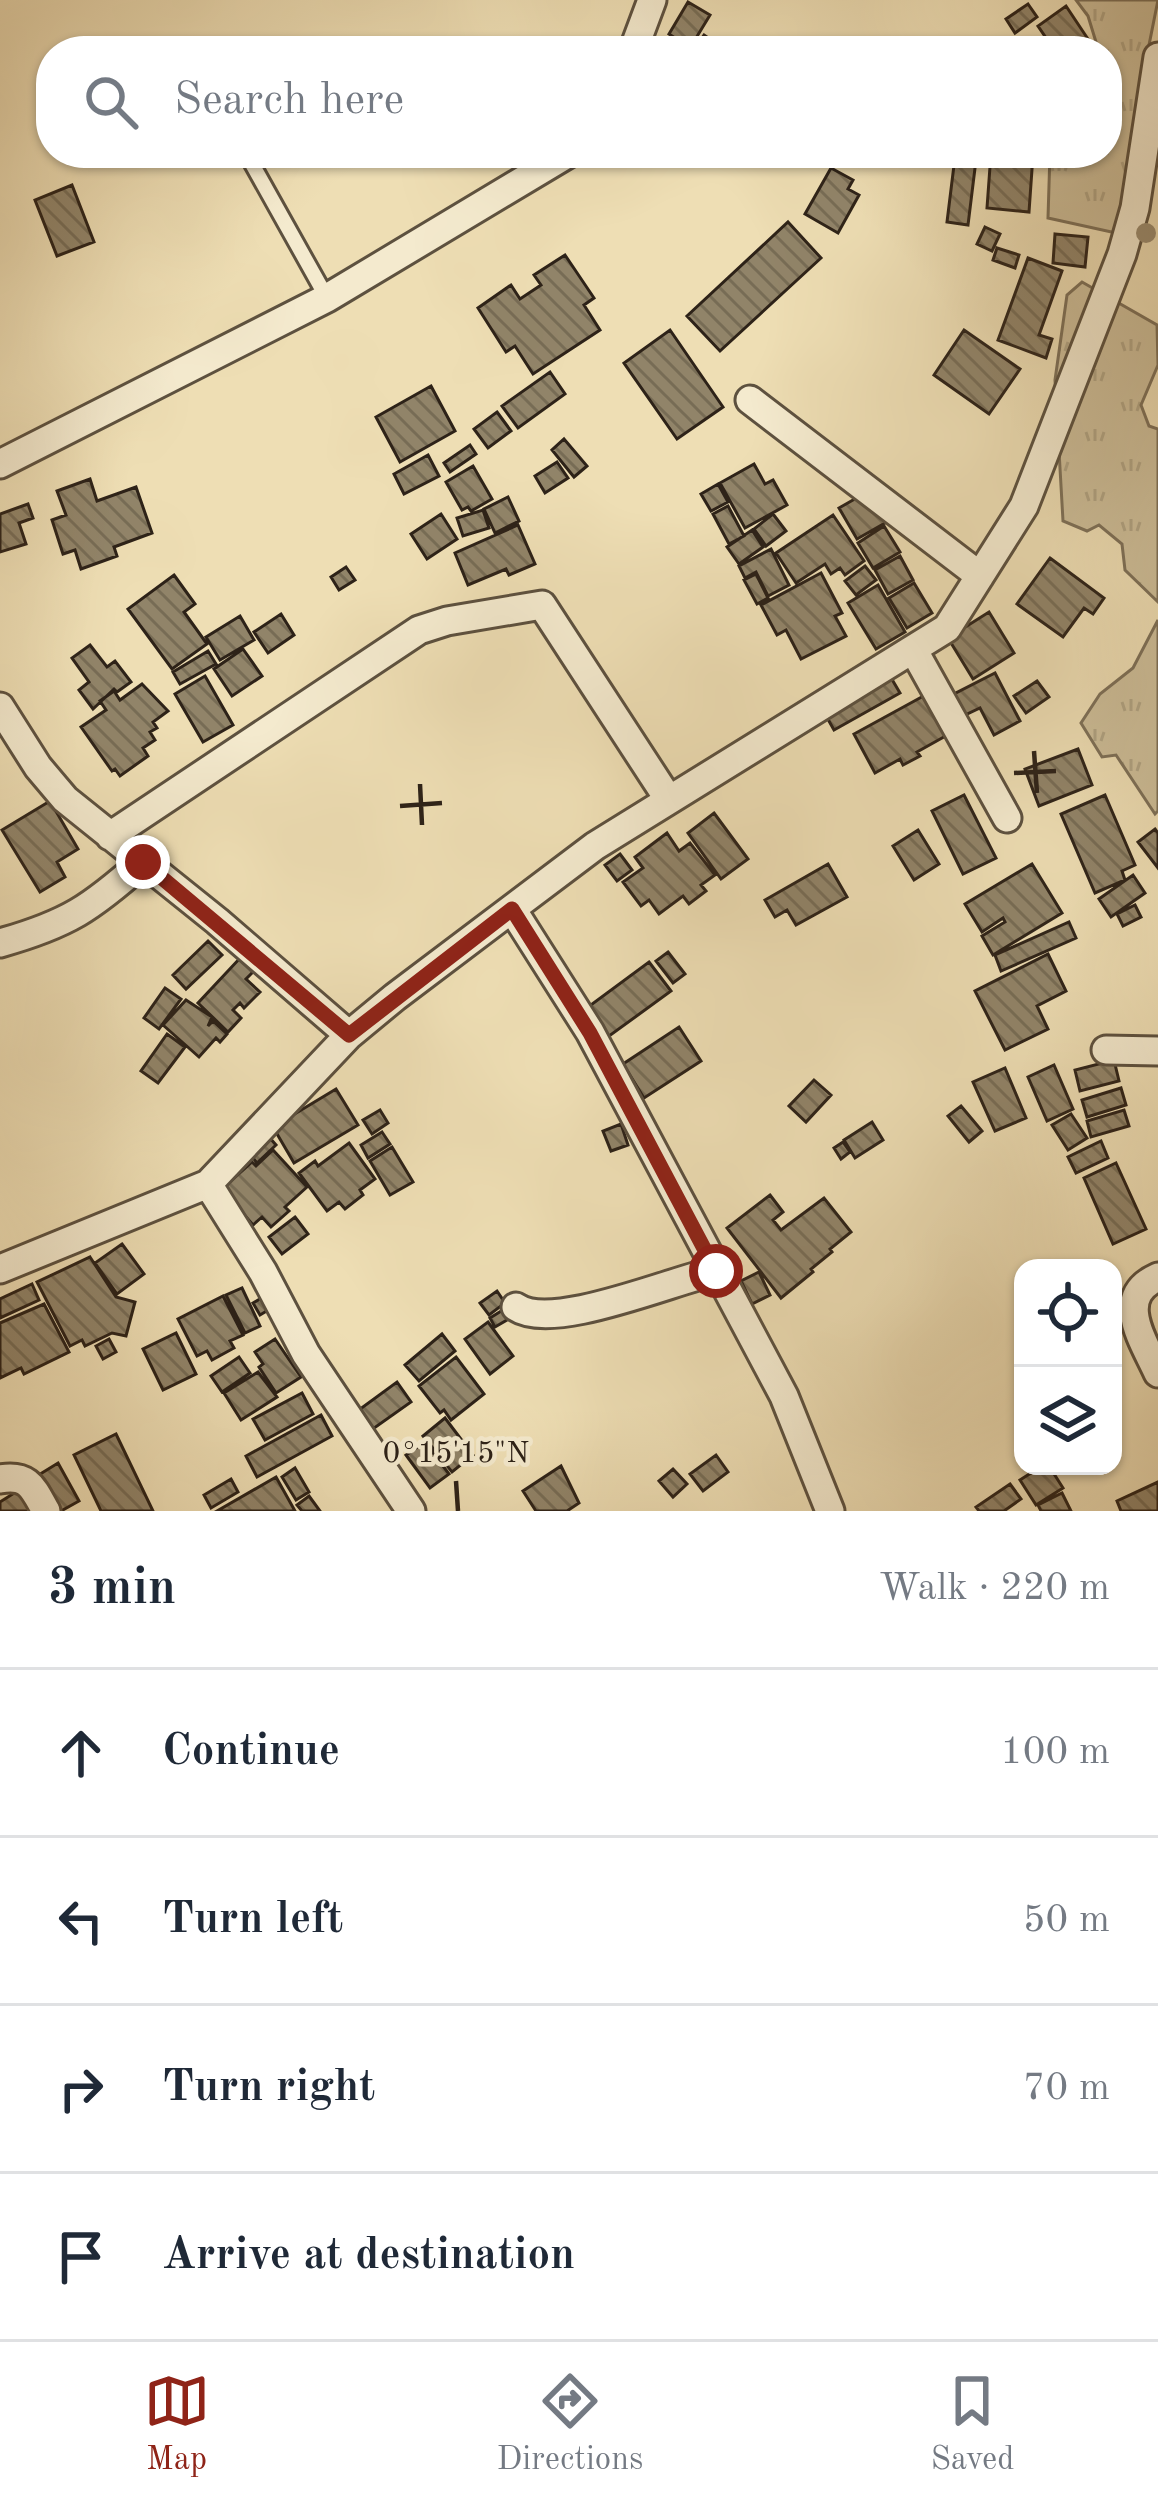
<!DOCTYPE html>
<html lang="en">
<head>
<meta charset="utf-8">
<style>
	body { margin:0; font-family:"Old Standard TT",serif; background:#f2f2f3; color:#1f2937 }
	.controls { position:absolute; right:36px; bottom:36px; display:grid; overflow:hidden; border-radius:24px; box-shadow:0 3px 9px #0004 }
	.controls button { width:108px; height:108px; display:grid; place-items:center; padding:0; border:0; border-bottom:3px solid #e0e1e3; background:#fff; color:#1f2937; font:60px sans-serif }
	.stop { position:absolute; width:36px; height:36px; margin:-27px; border:9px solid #8f2418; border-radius:50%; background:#fff }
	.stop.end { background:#8f2418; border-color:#fff; box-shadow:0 3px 12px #0008 }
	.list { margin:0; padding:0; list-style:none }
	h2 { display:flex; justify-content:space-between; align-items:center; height:156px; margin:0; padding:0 48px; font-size:51px }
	h2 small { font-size:39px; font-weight:400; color:#747a83 }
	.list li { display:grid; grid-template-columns:78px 1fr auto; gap:36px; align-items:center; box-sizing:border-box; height:168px; padding:0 48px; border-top:3px solid #e0e1e3 }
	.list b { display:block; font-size:45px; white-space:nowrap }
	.list em { font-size:39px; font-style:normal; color:#747a83 }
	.icon { flex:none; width:66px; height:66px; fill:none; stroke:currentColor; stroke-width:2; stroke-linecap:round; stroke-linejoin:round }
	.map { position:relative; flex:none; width:1158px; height:1511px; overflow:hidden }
	.search { position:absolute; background:#fff; box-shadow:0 3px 9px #0004; left:36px; right:36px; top:36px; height:132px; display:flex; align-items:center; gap:30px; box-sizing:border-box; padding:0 42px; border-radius:48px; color:#747a83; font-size:45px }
	.sheet { height:828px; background:#fff }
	nav { display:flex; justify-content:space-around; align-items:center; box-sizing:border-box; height:168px; border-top:3px solid #e0e1e3; background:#fff; font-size:33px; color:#747a83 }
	nav a { display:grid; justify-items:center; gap:6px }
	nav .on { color:#8f2418 }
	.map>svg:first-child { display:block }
	.grass { fill:url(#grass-tufts); stroke:#7d7058; stroke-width:3 }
	.building { fill:url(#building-back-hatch); stroke:#2d2218; stroke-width:3 }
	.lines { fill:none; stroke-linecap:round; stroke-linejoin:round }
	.lane-casing { stroke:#5d513f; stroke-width:20 }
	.street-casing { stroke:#5d513f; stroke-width:33 }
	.lane { stroke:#f4eace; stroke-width:14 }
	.street { stroke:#f4eace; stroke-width:27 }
	.tree { fill:#9a8c70 }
	.route { stroke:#8f2418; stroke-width:15 }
	.ticks { fill:none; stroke:#2d2218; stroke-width:4.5 }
	.ticks-label { font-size:30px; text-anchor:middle; fill:#2d2218; stroke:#f4eace; stroke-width:9; stroke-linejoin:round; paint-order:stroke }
</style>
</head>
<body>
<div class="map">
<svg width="1158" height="1511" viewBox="0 0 1158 1511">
	<defs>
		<pattern id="grass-tufts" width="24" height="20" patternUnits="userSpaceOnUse" patternTransform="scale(3)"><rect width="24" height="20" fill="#cdbe99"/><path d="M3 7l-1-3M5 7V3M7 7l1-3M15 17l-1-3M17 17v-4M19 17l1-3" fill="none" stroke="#b0a383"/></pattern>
		<pattern id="building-back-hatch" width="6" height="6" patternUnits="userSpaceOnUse" patternTransform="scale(3)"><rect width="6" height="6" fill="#918469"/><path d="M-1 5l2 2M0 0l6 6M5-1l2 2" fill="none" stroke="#776c55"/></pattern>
	</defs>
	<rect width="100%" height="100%" fill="#eedeb4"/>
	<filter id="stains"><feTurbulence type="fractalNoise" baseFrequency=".00167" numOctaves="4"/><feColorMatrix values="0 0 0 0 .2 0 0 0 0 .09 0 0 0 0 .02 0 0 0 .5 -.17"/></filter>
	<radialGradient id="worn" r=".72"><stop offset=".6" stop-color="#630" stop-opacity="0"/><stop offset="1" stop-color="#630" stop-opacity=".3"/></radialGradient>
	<path class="grass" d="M1076,0H1158L1142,80L1143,155L1116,233L1048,218L1050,153H1107V51H1083L1096,42L1088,16Z
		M1082,282L1157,325L1158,365L1141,405L1149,426L1158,429V602L1125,570L1122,544L1099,525L1087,531L1063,521L1055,380L1067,295Z
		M1158,620V811L1155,814L1116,755L1102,757L1081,723L1100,694L1133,668Z"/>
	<path class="building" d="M688,2L710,15L690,48L669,34Z
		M1028,4L1037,17L1015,33L1006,19Z
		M1066,6L1088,39L1071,51H1055L1038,26Z
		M704,35L727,51H693Z
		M991,153L1033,155L1029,212L987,208Z
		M955,157L976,160L968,225L947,222Z
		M831,168L853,180L848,189L859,195L838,233L805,214Z
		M72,185L94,242L57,256L35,200Z
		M788,222L821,258L720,351L687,316Z
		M985,227L1000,234L992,251L977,244Z
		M1055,234L1088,237L1085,267L1053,263Z
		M997,248L1019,255L1015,268L993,260Z
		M565,255L594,298L584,305L600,330L533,374L515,346L506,352L478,308L511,285L520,299L541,285L534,275Z
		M1028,258L1062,271L1039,335L1052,339L1046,358L998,340Z
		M670,330L723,407L677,439L624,363Z
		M964,330L1020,369L989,414L934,375Z
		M550,372L565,394L518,428L502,406Z
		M431,386L455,431L400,462L376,417Z
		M497,412L511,431L488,448L474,429Z
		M564,439L587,466L574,477L552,450Z
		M470,445L476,454L450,472L444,463Z
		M428,455L439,476L404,494L394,474Z
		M557,462L568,478L545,493L535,476Z
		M754,464L765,484L773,480L787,505L745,528L720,483Z
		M473,466L492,499L471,511L468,507L462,510L446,482Z
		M90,479L97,501L136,487L152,533L114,547L117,556L81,569L75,550L63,554L52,520L66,515L57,491Z
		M718,484L728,502L711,511L701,494Z
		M867,492L885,523L857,539L839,508Z
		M508,497L519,521L495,533L484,509Z
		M28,504L33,518L19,523L26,544L0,552V514Z
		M728,506L744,536L729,544L713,514Z
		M483,510L489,528L463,536L457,518Z
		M441,514L457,539L427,559L411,534Z
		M773,514L786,531L766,546L754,529Z
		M833,515L864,561L845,575L840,568L831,574L825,564L796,583L776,553Z
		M518,525L535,564L509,575L506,569L468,585L455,553Z
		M884,526L900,552L873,568L858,543Z
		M752,530L763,547L739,564L727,547Z
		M771,549L789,585L768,596L756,572L745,578L739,566Z
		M900,556L913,580L888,594L875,570Z
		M1050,558L1104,598L1093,614L1084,608L1063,637L1017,604Z
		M865,566L876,580L856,595L845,581Z
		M346,567L355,580L339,590L331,577Z
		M821,573L842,613L835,616L846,636L801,659L786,630L777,635L761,605Z
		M756,574L768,598L757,604L744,580Z
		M174,575L195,604L184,612L207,644L172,669L128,609Z
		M914,583L932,613L907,628L889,598Z
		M878,585L905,632L876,649L848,603Z
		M989,612L1014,653L973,679L948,638Z
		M281,614L294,635L268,653L254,632Z
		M240,616L254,640L220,660L206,637Z
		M90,645L107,667L115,661L131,682L117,692L114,689L93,709L79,690L89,682L72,658Z
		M243,649L262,676L232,696L214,669Z
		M208,651L216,664L180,684L173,672Z
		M995,673L1020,721L994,735L980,708L965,715L954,694Z
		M205,676L233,725L203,742L175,694Z
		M890,676L900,693L834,730L825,714Z
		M1037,681L1049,697L1026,713L1014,696Z
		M142,684L168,711L153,722L157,728L150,732L155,740L143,748L148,756L120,776L115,769L112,771L81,727L106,710L100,701L114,691L120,700Z
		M929,693L951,733L917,752L920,756L903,765L900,759L875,773L854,734Z
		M1078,749L1092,785L1039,806L1025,769Z
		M964,795L996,858L963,874L932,811Z
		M1105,795L1135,865L1122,871L1125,880L1095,893L1061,814Z
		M50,801L78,849L57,862L65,877L40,892L2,830Z
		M714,813L748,859L721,879L688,833Z
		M1155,829L1158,833V868L1138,842Z
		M918,830L939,864L914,880L893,846Z
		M667,833L679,851L690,843L715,875L701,885L706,891L689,904L683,896L659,914L649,900L641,906L623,882L643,868L635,857Z
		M620,854L632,870L617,881L605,865Z
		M828,864L847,897L796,925L787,910L775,917L765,900Z
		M1032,864L1062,913L993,955L982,936L1005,922L1003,918L982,932L965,904Z
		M1133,875L1145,893L1111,917L1099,899Z
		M1135,905L1141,917L1123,926L1117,914Z
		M1069,922L1076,938L1001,971L995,955Z
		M208,941L222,955L186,989L173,975Z
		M668,952L685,974L673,983L656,961Z
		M1048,954L1066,991L1037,1006L1048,1029L1005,1050L975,991Z
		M241,957L255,970L246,979L260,992L244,1008L240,1003L233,1010L241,1018L228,1032L198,1003Z
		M649,962L671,991L605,1039L584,1010Z
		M165,988L181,999L159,1029L144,1018Z
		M186,1000L212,1017L208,1026L213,1021L227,1034L220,1042L216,1038L199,1057L163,1025Z
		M679,1027L701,1061L644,1098L623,1064Z
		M167,1034L185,1047L158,1083L141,1071Z
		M1114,1060L1119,1081L1080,1091L1075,1070Z
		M1054,1065L1073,1109L1047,1121L1028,1077Z
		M1005,1068L1026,1118L995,1131L973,1082Z
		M814,1080L831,1095L806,1122L789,1106Z
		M1121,1088L1126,1105L1087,1117L1082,1100Z
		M336,1089L358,1125L294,1163L273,1127Z
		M961,1106L982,1131L969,1142L948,1116Z
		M380,1110L388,1123L372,1134L363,1120Z
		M1124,1110L1129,1126L1091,1137L1087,1121Z
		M1071,1114L1087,1138L1068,1150L1052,1125Z
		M872,1122L883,1140L855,1158L844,1140Z
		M621,1124L628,1145L611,1151L603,1131Z
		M382,1132L390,1144L368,1158L361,1145Z
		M269,1137L276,1145L257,1163L250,1154Z
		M1101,1141L1108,1158L1076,1173L1068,1157Z
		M843,1142L850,1152L841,1159L834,1148Z
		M349,1143L375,1179L360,1190L363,1195L345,1209L339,1202L327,1211L299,1173L315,1161L318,1166Z
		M392,1147L413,1182L390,1195L370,1161Z
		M273,1150L307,1187L285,1207L289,1211L271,1227L262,1217L253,1225L222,1189L252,1162L256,1166Z
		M1116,1163L1146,1229L1113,1244L1084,1178Z
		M770,1195L783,1212L773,1220L781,1230L824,1198L851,1232L830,1249L832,1252L811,1269L813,1272L781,1298L727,1228Z
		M295,1217L308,1234L282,1254L269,1237Z
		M122,1244L144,1274L117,1294L95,1263Z
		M90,1257L116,1297L135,1302L126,1336L112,1333L85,1346L82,1340L70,1346L37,1282Z
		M759,1272L770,1295L752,1304L741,1281Z
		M32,1284L39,1300L0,1318V1299Z
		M242,1288L260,1326L245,1333L226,1295Z
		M497,1291L505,1303L489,1315L480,1303Z
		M223,1296L243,1335L230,1341L234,1348L212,1360L207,1351L197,1356L178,1319Z
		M263,1297L270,1309L260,1315L253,1303Z
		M44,1304L69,1352L24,1374L21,1368L0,1378V1323Z
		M506,1308L512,1317L495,1327L490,1318Z
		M488,1322L513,1356L490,1374L465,1339Z
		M176,1333L196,1374L163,1390L143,1349Z
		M442,1334L455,1351L419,1381L405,1365Z
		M109,1339L116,1352L103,1359L96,1346Z
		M275,1339L301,1377L276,1393L259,1367L263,1364L255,1352Z
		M239,1357L250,1373L222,1392L211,1376Z
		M456,1357L484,1394L451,1420L444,1410L440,1413L419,1386Z
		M258,1372L277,1397L241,1420L224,1393Z
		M397,1382L411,1402L370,1431L356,1412Z
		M302,1393L313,1414L265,1440L253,1419Z
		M321,1415L332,1436L257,1477L246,1456Z
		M445,1418L473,1455L452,1472L423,1436Z
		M116,1434L153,1511H101L74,1455Z
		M425,1442L449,1474L430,1488L406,1455Z
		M716,1455L728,1472L703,1491L690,1474Z
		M58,1463L79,1501L61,1511H57L37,1476Z
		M561,1466L579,1503L567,1511H536L523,1491Z
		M1042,1466H1049L1063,1488L1036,1505L1020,1480Z
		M295,1468L309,1492L296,1500L282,1477Z
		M673,1469L687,1484L673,1497L659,1481Z
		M276,1477L295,1511H217Z
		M231,1479L238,1492L211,1508L204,1495Z
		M1158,1482V1511H1121L1117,1501Z
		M1010,1484L1021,1499L1004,1511H979L976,1507Z
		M19,1490L32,1511H0V1502Z
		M1062,1493L1071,1511H1041L1038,1505Z
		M309,1496L320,1511H302L297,1505Z"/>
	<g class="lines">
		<defs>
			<path id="lane" d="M246,153L327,298"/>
			<path id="street" d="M633,51L652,0
				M750,400L980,576
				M0,464L327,298L569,153
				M913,649L1007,818
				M0,707L38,767L65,799L217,921L349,1035
				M110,836L419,630L447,621L542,605L669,800
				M512,909L590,1032L784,1396L830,1511
				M0,943C68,924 91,908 143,862
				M1106,1050L1158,1051
				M208,1184L263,1272L306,1354L411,1511
				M0,1269L208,1184L349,1035L395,997L595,846L947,628L1024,506L1122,254L1135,208L1158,57
				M1158,1277C1113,1297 1143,1340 1158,1373
				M516,1307C552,1332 671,1281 716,1271
				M0,1479C29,1474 33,1488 46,1511"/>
		</defs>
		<use href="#lane" class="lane-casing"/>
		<use href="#street" class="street-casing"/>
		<use href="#lane" class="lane"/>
		<use href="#street" class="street"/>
	</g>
	<circle class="tree" cx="1146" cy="233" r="10"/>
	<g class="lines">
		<path class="route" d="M143,862L349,1035L512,909L590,1033L716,1271"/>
	</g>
	<path class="ticks" d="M1034,751L1037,793M1014,773L1056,771M420,784L422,825M400,806L442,803M456,1481L458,1511"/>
	<g class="ticks-label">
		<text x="456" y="1462">0°15'15"N</text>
	</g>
	<rect width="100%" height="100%" filter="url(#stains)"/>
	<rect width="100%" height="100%" fill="url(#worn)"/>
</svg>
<div class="controls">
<button><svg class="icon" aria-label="locate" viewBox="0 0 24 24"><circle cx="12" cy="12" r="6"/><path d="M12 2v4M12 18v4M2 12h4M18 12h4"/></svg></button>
<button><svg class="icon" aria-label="layers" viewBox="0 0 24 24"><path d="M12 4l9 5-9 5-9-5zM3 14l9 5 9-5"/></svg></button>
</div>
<div class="stop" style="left:716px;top:1271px"></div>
<div class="stop end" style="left:143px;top:862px"></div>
<div class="search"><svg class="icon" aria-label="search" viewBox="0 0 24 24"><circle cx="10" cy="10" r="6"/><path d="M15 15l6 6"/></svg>Search here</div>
</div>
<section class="sheet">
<h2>3 min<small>Walk · 220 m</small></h2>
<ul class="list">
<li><svg class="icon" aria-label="ahead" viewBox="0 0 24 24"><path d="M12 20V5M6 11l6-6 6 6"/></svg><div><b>Continue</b></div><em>100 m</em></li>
<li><svg class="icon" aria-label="left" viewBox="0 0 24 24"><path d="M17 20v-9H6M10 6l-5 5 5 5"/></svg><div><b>Turn left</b></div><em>50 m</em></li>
<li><svg class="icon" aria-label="right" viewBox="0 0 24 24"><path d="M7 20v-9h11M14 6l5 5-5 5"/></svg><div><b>Turn right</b></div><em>70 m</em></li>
<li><svg class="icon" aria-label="arrive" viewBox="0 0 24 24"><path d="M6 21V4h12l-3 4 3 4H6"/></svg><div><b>Arrive at destination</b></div></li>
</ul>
</section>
<nav>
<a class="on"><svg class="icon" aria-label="map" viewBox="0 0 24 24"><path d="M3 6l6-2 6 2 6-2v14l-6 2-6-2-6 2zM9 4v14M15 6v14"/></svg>Map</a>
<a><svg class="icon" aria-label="directions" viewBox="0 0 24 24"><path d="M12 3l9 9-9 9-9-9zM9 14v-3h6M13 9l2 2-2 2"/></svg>Directions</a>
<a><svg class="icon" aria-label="saved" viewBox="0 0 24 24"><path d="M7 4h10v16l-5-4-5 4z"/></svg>Saved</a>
</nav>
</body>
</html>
